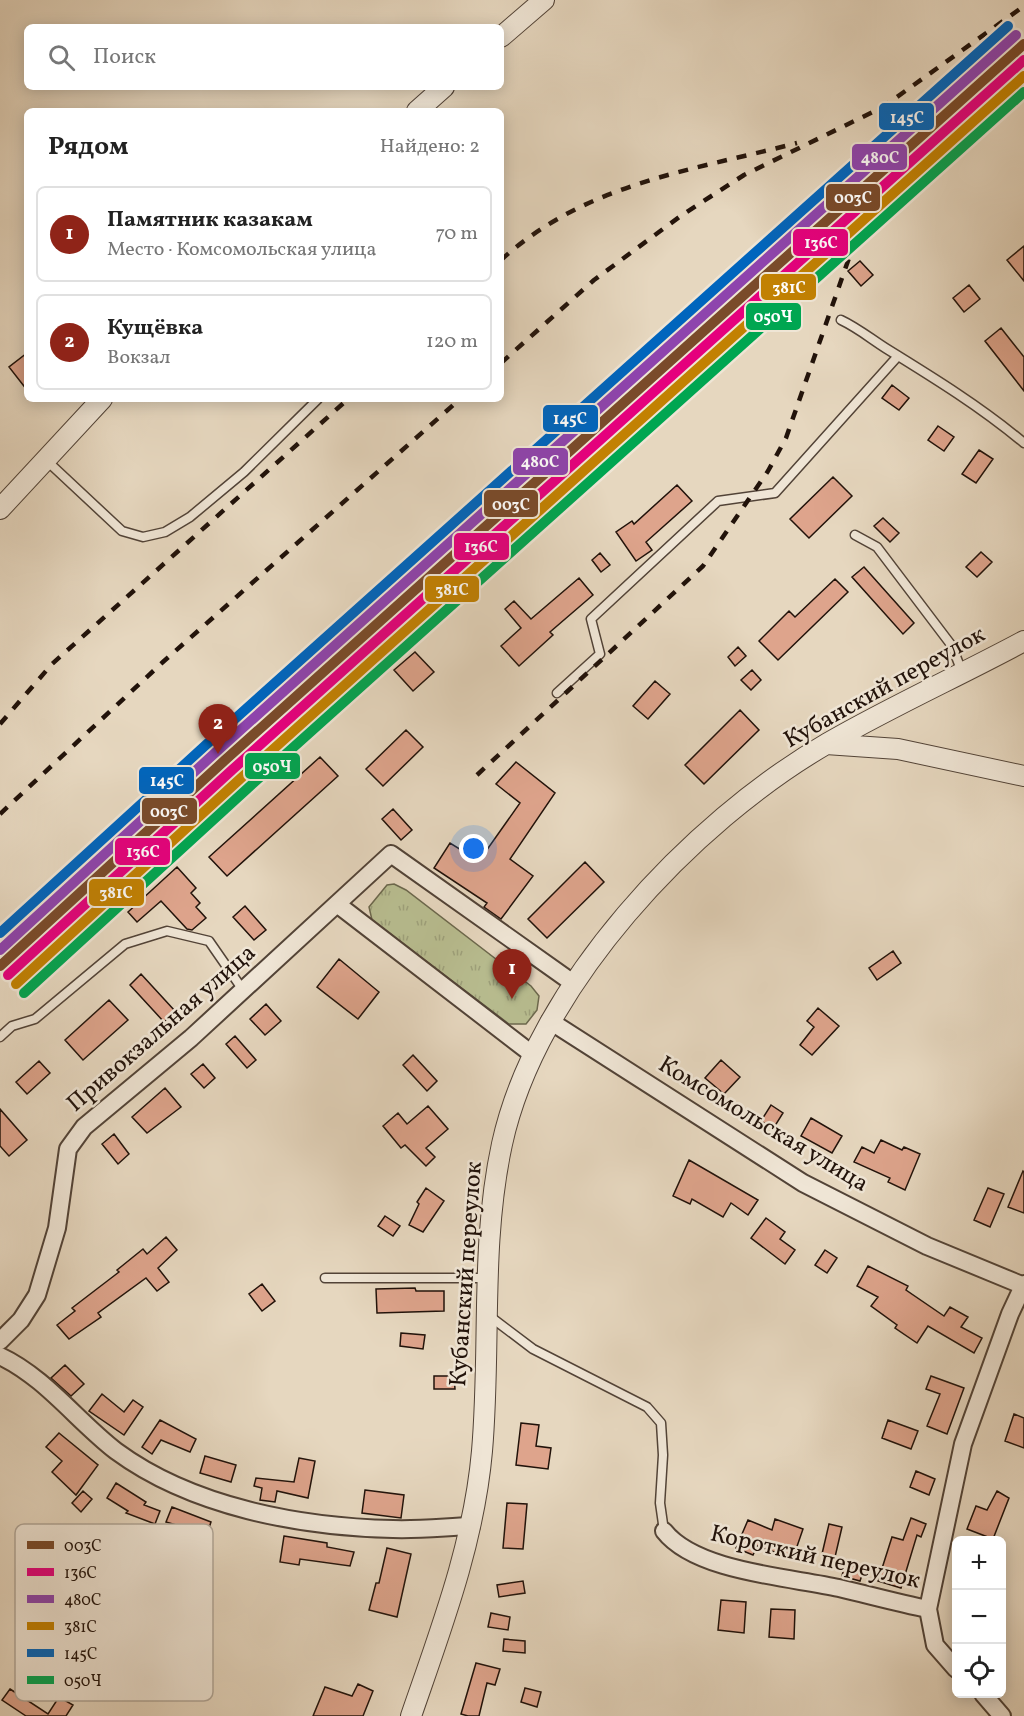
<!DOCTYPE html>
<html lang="ru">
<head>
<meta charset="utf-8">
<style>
	body { margin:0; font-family:Vollkorn,serif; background:#f6f6f6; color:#222 }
	.controls { position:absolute; right:18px; bottom:18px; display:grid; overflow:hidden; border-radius:9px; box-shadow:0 3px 15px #0003 }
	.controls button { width:54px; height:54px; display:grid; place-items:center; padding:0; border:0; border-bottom:2px solid #e0e0e0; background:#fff; color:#222; font:30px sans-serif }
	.you { position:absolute; left:474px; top:849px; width:21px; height:21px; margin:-15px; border:4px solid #fff; border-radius:50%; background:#1a73e8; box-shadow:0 0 0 9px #1a73e833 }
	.badge { display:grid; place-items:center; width:39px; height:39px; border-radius:50%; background:#8f2418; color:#fff; font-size:20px; font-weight:700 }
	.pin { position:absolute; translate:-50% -50px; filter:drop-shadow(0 2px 3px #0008) }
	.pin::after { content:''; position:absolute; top:32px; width:21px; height:18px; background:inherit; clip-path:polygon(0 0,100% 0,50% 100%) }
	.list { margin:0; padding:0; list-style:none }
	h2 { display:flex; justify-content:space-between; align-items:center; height:78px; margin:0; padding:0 24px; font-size:26px }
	h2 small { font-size:20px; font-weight:400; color:#767676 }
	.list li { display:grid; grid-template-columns:39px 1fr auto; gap:18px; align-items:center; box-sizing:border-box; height:96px; margin:0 12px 12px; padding:0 12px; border:2px solid #e0e0e0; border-radius:9px }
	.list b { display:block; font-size:22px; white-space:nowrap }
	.list p { margin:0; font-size:20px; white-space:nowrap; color:#767676 }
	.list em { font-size:20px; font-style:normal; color:#767676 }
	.icon { flex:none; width:33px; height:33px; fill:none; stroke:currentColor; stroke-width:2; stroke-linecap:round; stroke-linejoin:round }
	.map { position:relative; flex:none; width:1024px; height:1716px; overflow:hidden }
	.search { position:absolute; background:#fff; box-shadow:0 3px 15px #0003; left:24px; top:24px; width:480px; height:66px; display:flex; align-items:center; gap:15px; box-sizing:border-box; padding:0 21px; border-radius:9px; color:#767676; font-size:22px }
	.panel { position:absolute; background:#fff; box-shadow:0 3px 15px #0003; left:24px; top:108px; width:480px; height:294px; border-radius:9px }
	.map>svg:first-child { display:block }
	.grass { fill:url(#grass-tufts); stroke:#6c684d; stroke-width:1.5 }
	.building { fill:#dea48c; stroke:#21120a; stroke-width:1.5 }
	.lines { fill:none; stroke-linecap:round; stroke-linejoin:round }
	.service-casing { stroke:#524337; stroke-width:11 }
	.minor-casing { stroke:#524337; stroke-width:20 }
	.tertiary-casing { stroke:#524337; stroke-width:22 }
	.service { stroke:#efe5d5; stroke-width:8 }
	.minor { stroke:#efe5d5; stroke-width:16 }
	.tertiary { stroke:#efe5d5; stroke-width:20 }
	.rail { stroke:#21120a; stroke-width:4.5; stroke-dasharray:10 10; stroke-linecap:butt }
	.rail-1-casing { stroke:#efe5d5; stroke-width:15 }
	.rail-2-casing { stroke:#efe5d5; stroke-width:15 }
	.rail-3-casing { stroke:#efe5d5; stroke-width:15 }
	.rail-4-casing { stroke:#efe5d5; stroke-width:15 }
	.rail-5-casing { stroke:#efe5d5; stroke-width:15 }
	.rail-6-casing { stroke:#efe5d5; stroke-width:15 }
	.rail-1 { stroke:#7a4b2a; stroke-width:10 }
	.rail-2 { stroke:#e5007d; stroke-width:10 }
	.rail-3 { stroke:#8e44ad; stroke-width:10 }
	.rail-4 { stroke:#c28102; stroke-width:10 }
	.rail-5 { stroke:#0065bd; stroke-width:10 }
	.rail-6 { stroke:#00a651; stroke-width:10 }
	.labels { text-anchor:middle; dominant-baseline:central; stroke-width:5; stroke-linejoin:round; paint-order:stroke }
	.street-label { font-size:24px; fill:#21120a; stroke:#efe5d5 }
	.key { fill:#efe5d5; stroke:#b1a698; stroke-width:1.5 }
	.key-label { font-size:16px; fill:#21120a }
	.line-badge { stroke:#efe5d5; stroke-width:2 }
	.badge-label { font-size:16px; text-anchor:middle; font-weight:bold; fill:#fff }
</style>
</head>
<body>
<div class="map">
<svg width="1024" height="1716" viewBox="0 0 1024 1716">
	<defs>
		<pattern id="grass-tufts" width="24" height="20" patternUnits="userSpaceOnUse" patternTransform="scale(1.5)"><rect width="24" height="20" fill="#b8bd90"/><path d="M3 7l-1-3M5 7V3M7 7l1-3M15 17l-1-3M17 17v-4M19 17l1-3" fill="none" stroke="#9ea17b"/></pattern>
	</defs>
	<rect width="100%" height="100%" fill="#e6d7bf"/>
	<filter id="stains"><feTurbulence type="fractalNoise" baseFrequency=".00333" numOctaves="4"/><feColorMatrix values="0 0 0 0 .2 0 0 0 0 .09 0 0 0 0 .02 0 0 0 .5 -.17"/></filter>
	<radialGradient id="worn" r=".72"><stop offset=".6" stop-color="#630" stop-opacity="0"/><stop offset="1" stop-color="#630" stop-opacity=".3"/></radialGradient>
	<path class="grass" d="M394,884L406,890L531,986L539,996L537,1010L526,1024H509L372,920L369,907L387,885Z"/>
	<path class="building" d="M1024,246V281L1007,260Z
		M860,261L873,275L861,286L848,271Z
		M969,285L980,299L964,312L953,298Z
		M1001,328L1024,357V391L985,341Z
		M27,353V390L9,367Z
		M892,385L909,398L899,410L882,398Z
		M938,426L954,437L944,451L928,440Z
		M979,450L993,459L976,483L962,474Z
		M833,477L852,496L809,538L790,519Z
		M677,485L692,501L646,542L652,550L636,561L616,532L632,521L634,524Z
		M883,518L899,533L890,542L874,526Z
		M981,552L992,562L977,577L966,567Z
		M600,553L610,565L601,572L592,560Z
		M864,567L914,623L903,634L852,577Z
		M579,578L593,595L550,632L553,635L519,666L501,646L521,628L505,609L514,601L531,619Z
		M835,579L848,592L778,660L759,641L789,611L795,617Z
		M738,647L746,656L735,666L728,657Z
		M415,652L434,672L413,691L394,670Z
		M752,670L761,680L751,690L741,680Z
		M655,681L670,694L648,719L633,706Z
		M740,710L759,730L704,784L685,765Z
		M406,730L423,747L383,786L366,769Z
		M320,757L338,776L227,876L209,857Z
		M516,762L555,793L510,859L533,876L501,919L484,907L487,903L434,868L450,843L479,861L520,803L496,784Z
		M393,809L412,830L401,840L382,819Z
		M585,862L604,882L547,938L528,919Z
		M177,867L196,888L191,893L200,903L196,907L206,918L192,930L187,929L161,901L137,922L128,912Z
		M245,906L266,930L254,940L233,917Z
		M893,951L901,963L877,980L869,968Z
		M339,959L379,992L358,1019L317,987Z
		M141,974L175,1011L164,1022L130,985Z
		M109,1000L128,1020L83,1060L65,1040Z
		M266,1004L281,1021L265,1035L250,1019Z
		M818,1008L839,1026L812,1055L800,1045L814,1027L807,1021Z
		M235,1036L256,1060L247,1068L226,1044Z
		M413,1055L437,1081L427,1091L403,1065Z
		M721,1060L740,1077L724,1094L705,1078Z
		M39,1061L50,1073L27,1094L16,1082Z
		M203,1064L215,1078L204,1088L191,1074Z
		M165,1088L181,1107L147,1133L132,1117Z
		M771,1105L783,1113L773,1129L761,1121Z
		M428,1106L448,1129L426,1148L435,1157L426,1166L405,1145L401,1148L383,1126L398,1113L407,1124Z
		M0,1109L27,1140L9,1156L0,1146Z
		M811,1118L842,1136L832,1153L801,1136Z
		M114,1134L129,1154L118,1164L102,1144Z
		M881,1140L902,1150L904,1147L920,1154L905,1190L888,1182L890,1178L854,1162L862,1147L874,1153Z
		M689,1160L758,1200L748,1215L731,1203L723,1217L692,1199L690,1204L673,1196Z
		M1023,1171L1024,1172V1213L1008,1207Z
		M426,1188L444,1201L423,1232L409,1225L419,1204L417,1202Z
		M988,1188L1004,1194L990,1227L974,1220Z
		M385,1216L400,1226L393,1236L378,1226Z
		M766,1218L785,1232L780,1239L795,1250L785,1264L751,1238Z
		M166,1237L177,1250L158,1268L169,1282L157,1291L146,1278L98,1313L101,1317L69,1339L57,1325L75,1311L72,1308L119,1272L117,1270L143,1249L147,1254Z
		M825,1250L837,1258L827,1273L815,1265Z
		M868,1266L908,1286L906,1290L944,1316L950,1307L968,1317L961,1327L982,1338L974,1353L928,1326L917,1343L895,1328L897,1325L871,1306L878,1297L857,1286Z
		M262,1284L275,1301L262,1311L249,1294Z
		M415,1288L416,1291H444V1311L377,1313L376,1289Z
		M401,1333L425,1335L423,1349L400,1346Z
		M65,1365L84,1384L71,1396L51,1378Z
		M434,1376H454L455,1389H434Z
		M931,1376L964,1388L947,1434L927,1426L940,1394L926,1389Z
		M102,1394L124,1412L133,1400L143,1407L124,1435L89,1411Z
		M1014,1414L1024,1418V1448L1005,1441Z
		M160,1420L196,1439L190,1452L161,1440L152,1454L142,1447Z
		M888,1420L918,1431L911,1449L882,1438Z
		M521,1423L539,1425L536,1446L551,1448L548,1469L516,1465Z
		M59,1433L98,1465L76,1495L52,1472L62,1461L46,1447Z
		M205,1456L236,1465L231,1482L200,1473Z
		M299,1458L315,1461L308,1498L277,1491L275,1502L260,1500L262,1488L254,1486L256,1478L294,1482Z
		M916,1471L935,1479L929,1495L910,1487Z
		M116,1483L146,1502L144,1505L160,1511L155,1524L126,1513L128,1511L107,1498Z
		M365,1490L404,1495L401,1518L362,1513Z
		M83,1491L92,1499L81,1512L72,1503Z
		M997,1491L1009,1498L993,1539L967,1529L976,1506L987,1510Z
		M507,1503L527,1504L523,1549L503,1548Z
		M172,1507L211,1522L207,1534L166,1522Z
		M911,1518L926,1524L921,1537L917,1535L901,1588L878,1581L892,1537L903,1540Z
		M775,1519L803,1529L793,1558L757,1546L753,1555L736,1548L748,1520L772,1530Z
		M829,1524L842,1527L835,1557L822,1554Z
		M284,1536L327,1543V1547L354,1552L350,1566L300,1559L299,1565L280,1562Z
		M387,1548L411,1554L397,1617L369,1610L376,1583H379Z
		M845,1563L864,1569L860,1581L842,1576Z
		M523,1581L525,1593L499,1597L497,1585Z
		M721,1600L746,1602L744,1633L718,1630Z
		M771,1609L795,1610L794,1639L769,1637Z
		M491,1613L510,1617L508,1630L488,1627Z
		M504,1639L525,1641V1653L503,1651Z
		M476,1663L500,1669L495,1685L487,1683L479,1716H468L461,1714Z
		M358,1684L373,1691L363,1716H313L325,1687L352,1696Z
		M525,1688L541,1692L537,1707L521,1702Z
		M10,1689L48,1714L59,1697L73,1705L66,1716H26L2,1700Z"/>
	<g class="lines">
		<defs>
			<path id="service" d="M841,320C858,328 871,339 887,349C934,378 981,407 1024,443
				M46,460L122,531L143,537L165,532L190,517L244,472L318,399
				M855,535L877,547L952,646L962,672
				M557,693L600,654L591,619L718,501L775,493L898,356
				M0,1037L12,1026L35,1019L125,944L167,931L209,941L243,990
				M325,1278H487
				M488,1315L533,1349L647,1407L661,1423L663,1455L660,1503L664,1531"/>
			<path id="minor" d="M337,904L532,1054
				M550,1021L803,1183L927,1246L1024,1286
				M0,1341L21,1320L37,1295L57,1228L68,1149L84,1127L191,1038L391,854L573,983
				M0,1356C45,1377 77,1421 116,1451C192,1507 300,1527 393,1529C419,1530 445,1527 471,1526
				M664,1531C696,1572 790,1577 839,1588C869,1595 898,1603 928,1609
				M956,1669L935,1645L928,1609L963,1444L1010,1314L1024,1284
				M983,1694L1002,1716"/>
			<path id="tertiary" d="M501,37L544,0
				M417,111L444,87
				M0,509L102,399
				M826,744L898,749L1024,776
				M411,1716C441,1629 474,1543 482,1451C491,1349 480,1245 502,1144C536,987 691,822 828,743C892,706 959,676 1024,641"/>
		</defs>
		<use href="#service" class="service-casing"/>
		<use href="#minor" class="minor-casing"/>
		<use href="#tertiary" class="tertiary-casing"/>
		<use href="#service" class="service"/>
		<use href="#minor" class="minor"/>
		<use href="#tertiary" class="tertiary"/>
		<path class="rail" d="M919,102L980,48
			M501,260C586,183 690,171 797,143
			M501,363L594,280L682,215L744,175L883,107L1024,6
			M0,724L52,664L348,399
			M477,775L703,566L768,471L786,438L849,258L876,209L906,164L962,101
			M0,814L164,661L460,399"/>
		<defs>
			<path id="rail-1" d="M0,966L224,761L1024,44"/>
			<path id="rail-2" d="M8,975L232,770L1024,60"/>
			<path id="rail-3" d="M0,950L216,752L1016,35"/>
			<path id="rail-4" d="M16,984L240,779L1024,76"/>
			<path id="rail-5" d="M0,933L208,743L1008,26"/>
			<path id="rail-6" d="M24,993L248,788L1024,92"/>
		</defs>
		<use href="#rail-1" class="rail-1-casing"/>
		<use href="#rail-2" class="rail-2-casing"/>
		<use href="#rail-3" class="rail-3-casing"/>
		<use href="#rail-4" class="rail-4-casing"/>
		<use href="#rail-5" class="rail-5-casing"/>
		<use href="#rail-6" class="rail-6-casing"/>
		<use href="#rail-1" class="rail-1"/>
		<use href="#rail-2" class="rail-2"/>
		<use href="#rail-3" class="rail-3"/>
		<use href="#rail-4" class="rail-4"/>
		<use href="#rail-5" class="rail-5"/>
		<use href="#rail-6" class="rail-6"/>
	</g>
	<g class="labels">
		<g class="street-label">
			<text transform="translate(885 688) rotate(-29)">Кубанский переулок</text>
			<text transform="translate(162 1029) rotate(-41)">Привокзальная улица</text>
			<text transform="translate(763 1125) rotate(31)">Комсомольская улица</text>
			<text transform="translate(467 1274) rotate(-86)">Кубанский переулок</text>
			<text transform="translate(815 1558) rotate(13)">Короткий переулок</text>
		</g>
	</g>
	<rect x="15" y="1524" width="198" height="177" rx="9" class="key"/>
	<rect x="27" y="1541" width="27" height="8" fill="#7a4b2a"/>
	<rect x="27" y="1568" width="27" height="8" fill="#e5007d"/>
	<rect x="27" y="1595" width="27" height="8" fill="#8e44ad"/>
	<rect x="27" y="1622" width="27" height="8" fill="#c28102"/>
	<rect x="27" y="1649" width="27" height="8" fill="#0065bd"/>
	<rect x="27" y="1676" width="27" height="8" fill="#00a651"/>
	<g class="key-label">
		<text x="64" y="1551">003С</text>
		<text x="64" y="1578">136С</text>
		<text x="64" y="1605">480С</text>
		<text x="64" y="1632">381С</text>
		<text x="64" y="1659">145С</text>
		<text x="64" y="1686">050Ч</text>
	</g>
	<g class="line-badge">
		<rect x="878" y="102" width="57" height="29" rx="6" fill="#0065bd"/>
		<rect x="851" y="143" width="57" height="28" rx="6" fill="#8e44ad"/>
		<rect x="825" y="183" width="56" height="29" rx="6" fill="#7a4b2a"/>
		<rect x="792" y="228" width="57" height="29" rx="6" fill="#e5007d"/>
		<rect x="760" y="273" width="57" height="28" rx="6" fill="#c28102"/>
		<rect x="745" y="302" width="57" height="29" rx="6" fill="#00a651"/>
		<rect x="542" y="404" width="57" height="29" rx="6" fill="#0065bd"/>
		<rect x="512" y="447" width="57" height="29" rx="6" fill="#8e44ad"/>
		<rect x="483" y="489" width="56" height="29" rx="6" fill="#7a4b2a"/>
		<rect x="453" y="532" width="57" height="29" rx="6" fill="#e5007d"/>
		<rect x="424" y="575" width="56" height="28" rx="6" fill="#c28102"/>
		<rect x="244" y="752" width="57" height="28" rx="6" fill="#00a651"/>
		<rect x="138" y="766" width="57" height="29" rx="6" fill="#0065bd"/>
		<rect x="141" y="797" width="57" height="28" rx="6" fill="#7a4b2a"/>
		<rect x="114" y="837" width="57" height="29" rx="6" fill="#e5007d"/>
		<rect x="88" y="878" width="57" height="29" rx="6" fill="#c28102"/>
	</g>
	<g class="badge-label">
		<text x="907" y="123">145С</text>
		<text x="880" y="163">480С</text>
		<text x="853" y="203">003С</text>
		<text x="821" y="248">136С</text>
		<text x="789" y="293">381С</text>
		<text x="773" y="322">050Ч</text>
		<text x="570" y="424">145С</text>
		<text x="540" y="467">480С</text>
		<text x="511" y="510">003С</text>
		<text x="481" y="552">136С</text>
		<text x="452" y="595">381С</text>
		<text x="272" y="772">050Ч</text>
		<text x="167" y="786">145С</text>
		<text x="169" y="817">003С</text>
		<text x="143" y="857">136С</text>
		<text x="116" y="898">381С</text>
	</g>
	<rect width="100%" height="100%" filter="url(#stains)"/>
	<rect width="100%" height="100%" fill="url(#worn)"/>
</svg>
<div class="controls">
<button>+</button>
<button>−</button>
<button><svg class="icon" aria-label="locate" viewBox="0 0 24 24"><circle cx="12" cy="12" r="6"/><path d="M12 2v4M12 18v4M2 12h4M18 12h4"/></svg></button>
</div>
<div class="you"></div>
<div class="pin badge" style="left:512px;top:999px">1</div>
<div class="pin badge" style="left:218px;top:754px">2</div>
<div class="search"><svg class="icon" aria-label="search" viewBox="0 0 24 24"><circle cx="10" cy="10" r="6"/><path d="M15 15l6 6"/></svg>Поиск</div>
<section class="panel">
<h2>Рядом<small>Найдено: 2</small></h2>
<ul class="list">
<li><span class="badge">1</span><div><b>Памятник казакам</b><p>Место · Комсомольская улица</p></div><em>70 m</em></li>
<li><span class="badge">2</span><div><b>Кущёвка</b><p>Вокзал</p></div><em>120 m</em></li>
</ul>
</section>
</div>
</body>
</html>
